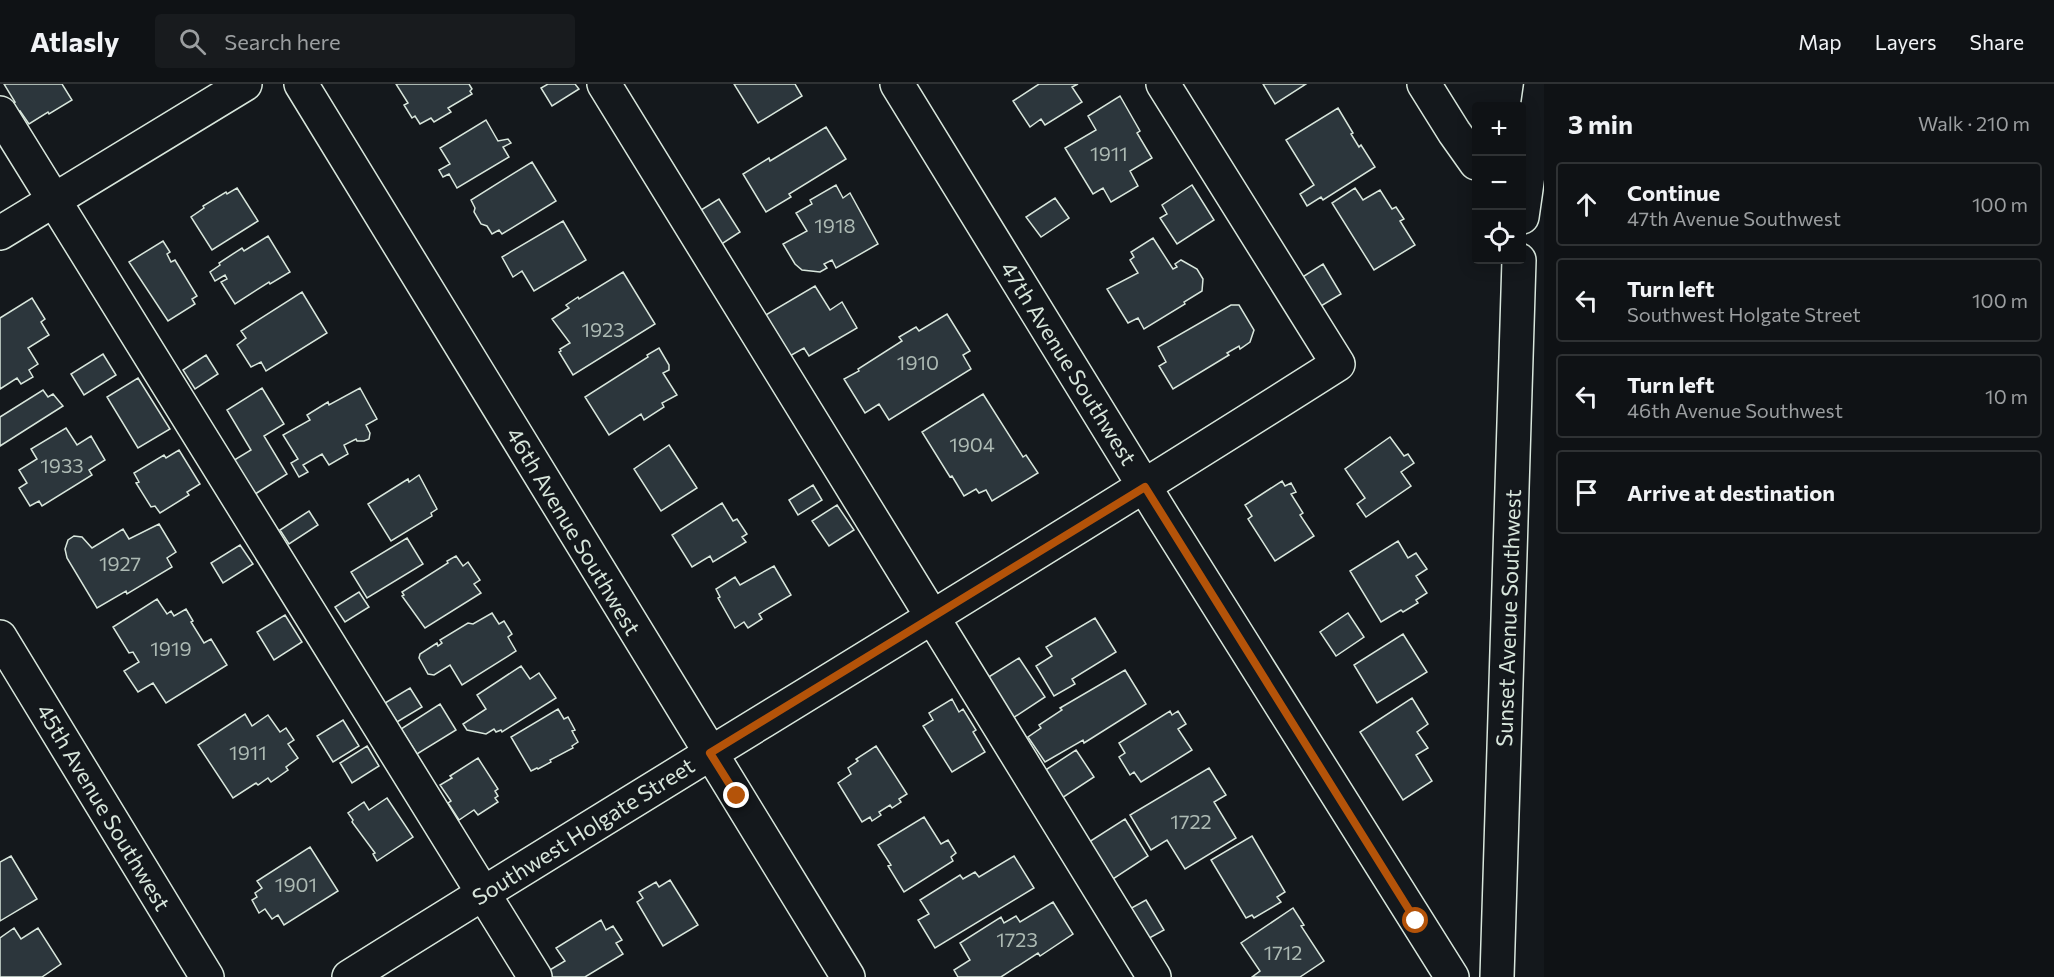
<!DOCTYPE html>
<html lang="en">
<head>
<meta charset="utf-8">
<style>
	body { margin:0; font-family:Commissioner,sans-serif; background:#181b1e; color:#f1f3f6 }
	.controls { position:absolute; right:18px; top:18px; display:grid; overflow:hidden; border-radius:6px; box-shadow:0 3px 15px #0003 }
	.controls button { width:54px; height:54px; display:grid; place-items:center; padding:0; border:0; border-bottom:2px solid #2f3234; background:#0f1215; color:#f1f3f6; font:30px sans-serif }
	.stop { position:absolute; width:18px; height:18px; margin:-14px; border:4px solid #b45309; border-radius:50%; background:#fff }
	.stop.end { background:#b45309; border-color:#fff; box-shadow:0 2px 6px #0008 }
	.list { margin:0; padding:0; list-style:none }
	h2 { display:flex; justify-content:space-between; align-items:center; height:78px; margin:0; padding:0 24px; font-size:26px }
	h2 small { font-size:20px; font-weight:400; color:#9b9ea0 }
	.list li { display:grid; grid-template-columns:39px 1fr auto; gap:18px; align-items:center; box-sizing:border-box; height:84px; margin:0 12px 12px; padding:0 12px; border:2px solid #2f3234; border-radius:6px }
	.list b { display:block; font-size:22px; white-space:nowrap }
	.list p { margin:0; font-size:20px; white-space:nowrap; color:#9b9ea0 }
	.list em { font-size:20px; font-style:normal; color:#9b9ea0 }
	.icon { flex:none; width:33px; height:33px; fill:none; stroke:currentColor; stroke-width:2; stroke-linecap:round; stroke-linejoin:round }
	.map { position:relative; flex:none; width:1544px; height:893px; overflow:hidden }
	header { display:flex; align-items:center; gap:36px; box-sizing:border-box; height:84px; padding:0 30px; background:#0f1215; border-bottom:2px solid #2f3234 }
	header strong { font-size:28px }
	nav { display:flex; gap:33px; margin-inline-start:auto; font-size:21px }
	.search { width:420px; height:54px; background:#181b1e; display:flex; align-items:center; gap:15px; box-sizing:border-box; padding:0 21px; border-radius:6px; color:#9b9ea0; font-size:22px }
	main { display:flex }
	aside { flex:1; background:#0f1215 }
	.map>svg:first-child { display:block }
	.building { fill:#2c363c; stroke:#d8e6dc; stroke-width:1.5 }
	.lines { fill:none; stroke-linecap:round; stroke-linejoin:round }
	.minor-casing { stroke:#d8e6dc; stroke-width:36 }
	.minor { stroke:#14181c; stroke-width:33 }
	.route { stroke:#b45309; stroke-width:8 }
	.labels { text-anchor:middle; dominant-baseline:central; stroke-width:4.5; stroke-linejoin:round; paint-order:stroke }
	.number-label { font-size:20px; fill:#adbab4 }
	.street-label { font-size:22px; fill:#d8e6dc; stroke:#14181c }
</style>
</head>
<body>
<header>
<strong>Atlasly</strong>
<div class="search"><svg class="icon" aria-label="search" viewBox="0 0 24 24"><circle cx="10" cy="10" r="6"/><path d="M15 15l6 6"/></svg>Search here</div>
<nav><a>Map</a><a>Layers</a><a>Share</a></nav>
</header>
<main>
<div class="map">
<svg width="1544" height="893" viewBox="0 0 1544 893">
	<rect width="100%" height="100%" fill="#14181c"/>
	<path class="building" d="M4,0H62L72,16L49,30L48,28L29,40L20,27L17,28L12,19L15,18Z
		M396,0H469L472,5L470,7L472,10L448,24L451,28L434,38L431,34L420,40L415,32L412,34L404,21L408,19Z
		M548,0H575L579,5L552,22L541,4Z
		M734,0H795L802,12L758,39Z
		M1039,0H1078L1072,3L1082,18L1045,41L1041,35L1030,43L1013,17Z
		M1263,0H1306L1275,20Z
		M1120,12L1140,47L1137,49L1152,74L1130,87L1138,102L1111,118L1103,104L1093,110L1065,64L1096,46L1088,32Z
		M1338,24L1353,49L1351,50L1359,63L1361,61L1375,83L1323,116L1321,113L1307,122L1300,110L1314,101L1286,56Z
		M486,36L498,57L508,55L511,59L503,63L509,73L457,104L449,90L443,93L439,86L450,80L440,64Z
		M826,43L846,75L789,110L791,113L766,128L743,90L769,74L770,77Z
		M532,78L556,117L502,150L499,146L492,150L487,142L481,140L474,128L475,124L471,116Z
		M836,101L843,114L850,109L878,160L836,184L832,176L824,180L827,184L820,188L802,186L795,180L783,160L807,147L796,129L812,120L810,116Z
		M1192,101L1214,136L1177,160L1160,134L1167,130L1162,121Z
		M237,104L258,137L212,166L191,133L204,124L203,122L226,108L227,110Z
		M1355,104L1363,116L1380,106L1392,125L1396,123L1404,135L1400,137L1415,161L1374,186L1332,119Z
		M1055,114L1069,134L1041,153L1026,133Z
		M719,115L740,148L717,163L696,129Z
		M563,137L586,176L534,207L522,187L513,193L502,173Z
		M268,152L290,188L270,200L269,198L235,220L221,198L227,195L225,191L215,197L210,188L220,181L219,179L242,164L244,167Z
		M1153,154L1173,185L1177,183L1175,180L1181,176L1197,185L1203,195L1202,207L1184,218L1185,220L1144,245L1138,234L1128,239L1107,205L1138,189L1130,176L1134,173L1131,168Z
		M163,157L170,168L167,170L171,178L175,176L197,212L192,215L195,220L168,237L129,178Z
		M1323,180L1341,210L1311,228L1293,199Z
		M623,188L655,240L573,291L559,268L561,267L560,265L570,259L552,235L569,224L566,221L578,213L579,215Z
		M815,202L830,226L842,218L857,244L809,272L804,264L788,273L764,232Z
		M302,208L327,249L266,287L261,278L251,283L237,261L246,254L241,247Z
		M32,214L45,235L41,238L49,251L28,264L38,280L29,286L33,293L21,300L17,294L0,305V234Z
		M1231,221H1239L1254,246L1250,258L1240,265L1239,262L1227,269L1229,271L1173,305L1159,282L1166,278L1158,263Z
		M947,230L970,267L963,271L971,285L889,336L879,320L865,329L844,295L859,287L858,285L902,257L899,253L916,243L919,247Z
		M659,264L669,281V286L663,289L677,311L662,319L664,323L644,336L641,330L609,351L585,313L648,273L647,271Z
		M103,270L116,291L84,311L71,290Z
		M206,271L218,290L195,305L183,286Z
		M138,294L170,345L138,364L107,313Z
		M262,304L284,340L264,352L287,390L252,412L231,378L251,366L227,326Z
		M360,304L377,335L366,341L370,349L369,355L364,357H357L356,355L344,361L348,370L329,381L322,370L303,381L308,388L299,393L291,379L298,375L283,351L310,336L307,331L328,318L329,321Z
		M43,306L48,313L53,310L63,322L0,362V333Z
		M983,310L1023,373L1026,371L1038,389L992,417L986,406L979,409L976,405L964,412L952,392L950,393L922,348Z
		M66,344L77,361L91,352L105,376L89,386L92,391L42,422L39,417L30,422L19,404L27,399L19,386L37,375L31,365Z
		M1390,353L1404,372L1408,370L1414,379L1401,388L1411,402L1366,433L1357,420L1365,414L1345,385Z
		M669,361L697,404L661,427L634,385Z
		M179,366L200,400L187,408L189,411L160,429L155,422L151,423L136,399L139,398L134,389L164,371L166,374Z
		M419,391L437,425L431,429L432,432L391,457L368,420L408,395L409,398Z
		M1282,397L1285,402L1291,399L1296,408L1291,410L1303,429L1300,431L1314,452L1275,477L1248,435L1252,432L1245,421Z
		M813,401L822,416L798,431L789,416Z
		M722,419L733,437L737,435L747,450L742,453L746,458L713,478L710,472L692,483L672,451Z
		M837,421L854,446L829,462L812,437Z
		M309,427L318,441L289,460L280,446Z
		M159,440L176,468L167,474L172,483L127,510L126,507L97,524L67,474L65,465L68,456L74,452L82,453L92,464L123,445L129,455Z
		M407,454L423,480L367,514L351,488Z
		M1398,457L1408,474L1416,469L1427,485L1416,492L1427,509L1416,516L1418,519L1403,528L1401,526L1381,538L1350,487Z
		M240,461L253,480L223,499L211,479Z
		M456,472L463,482L468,478L480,496L474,500L481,509L425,544L402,512L404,511L402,508L448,479L447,477Z
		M774,482L791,511L759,530L762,535L748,544L744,538L735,544L718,514L720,513L716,505L735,493L740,501Z
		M359,508L369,523L345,538L335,523Z
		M157,515L167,530L171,527L174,532L186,525L193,537L191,538L204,559L211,555L227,581L166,619L153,599L138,608L124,587L139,578L133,568L129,569L113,543Z
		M492,529L499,540L504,537L512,550L508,553L516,567L462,601L450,581L434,591L428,590L419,574L420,570L437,559L438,562L442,559L440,556L468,539L473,540Z
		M1348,529L1364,553L1336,572L1320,548Z
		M285,531L302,558L274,576L257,548Z
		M1095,534L1116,568L1072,595L1075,600L1054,612L1036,582L1052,572L1046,563Z
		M1403,550L1427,588L1377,619L1354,581Z
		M1019,574L1045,613L1013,634L987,594Z
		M521,582L530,595L539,589L556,614L502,648L501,646L496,648L494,645L486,650L467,646L463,640L486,625L477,611Z
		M1125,586L1146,620L1084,659L1083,656L1045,678L1028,653L1041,644L1039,641L1062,626L1060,624Z
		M410,604L422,623L397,638L385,619Z
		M1412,614L1428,640L1417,648L1428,664L1416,671L1432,697L1403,716L1360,648Z
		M952,615L959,628L963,625L976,646L973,648L985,668L952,688L923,642L933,636L929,629Z
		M440,620L456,646L417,670L401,645Z
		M558,625L564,635L568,633L575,646L572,647L578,658L572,662L573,664L550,676L551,678L538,685L537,684L531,687L511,653Z
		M1170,627L1172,631L1178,627L1186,640L1178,645L1192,666L1141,698L1134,688L1130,691L1119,673L1125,669L1119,659Z
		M245,630L252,642L268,631L280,648L286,644L294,656L288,660L298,674L286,683L288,686L271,698L268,694L258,701L256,699L233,714L198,661Z
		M343,636L359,662L333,678L317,652Z
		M367,662L379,682L352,699L340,679Z
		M876,662L907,710L899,715L901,718L892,724L890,721L879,728L881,731L872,737L870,733L862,738L838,699L851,690L848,684L858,677L856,675Z
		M1076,666L1094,693L1062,714L1044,687Z
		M478,674L498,705L495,707L498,712L495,714L498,718L478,731L474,726L459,736L448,719L451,717L440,701L452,694L450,692Z
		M1209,684L1226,711L1214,718L1236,754L1185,785L1167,756L1151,766L1130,731Z
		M387,714L413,753L377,777L373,770L375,769L352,738L353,736L348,729L364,718L369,726Z
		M924,733L941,760L948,756L956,769L951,773L953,777L904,808L888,782L891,781L878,761Z
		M1125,735L1148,772L1113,795L1089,758Z
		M1252,752L1285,808L1277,813L1281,818L1254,834L1252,831L1246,834L1211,776Z
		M310,763L338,807L284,841L278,831L272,835L265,825L259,829L252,816L257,813L255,809L262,804L257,797Z
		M11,772L37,815L0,837V778Z
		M1014,772L1034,804L935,864L918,836L929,830L920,816L960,791L963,795L975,788L979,793Z
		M670,796L698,841L663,862L637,818L643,814L639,808L656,798L659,803Z
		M1146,816L1164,846L1144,857L1126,827Z
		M1053,818L1073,850L1040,872L1038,869L1001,893H958L954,886L970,876L960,859L1001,833L1004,839L1016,832L1020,838Z
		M1293,824L1304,841L1301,842L1324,877L1300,893H1252L1260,887L1241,859Z
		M601,836L606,846L613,842L622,856L616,859L623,870L585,893H552L548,887L565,877L556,864Z
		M14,844L21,855L38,844L61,880L42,893H0V854Z"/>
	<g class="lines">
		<defs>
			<path id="minor" d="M301,0L848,893
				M604,0L1154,893
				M897,0L1160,428L1452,893
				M1424,0L1454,48L1476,79
				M0,29L535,893
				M1522,133L1541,0
				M0,149L245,0
				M0,553L207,893
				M349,893C678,687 1011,488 1338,280L1163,0
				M1497,893L1519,176"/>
		</defs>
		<use href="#minor" class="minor-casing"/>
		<use href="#minor" class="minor"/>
	</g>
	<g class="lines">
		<path class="route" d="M737,712L710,669L1145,403L1416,837"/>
	</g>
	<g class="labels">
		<g class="number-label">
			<text x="1109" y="69">1911</text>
			<text x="835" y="141">1918</text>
			<text x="603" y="245">1923</text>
			<text x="918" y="278">1910</text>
			<text x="972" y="360">1904</text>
			<text x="62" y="381">1933</text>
			<text x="120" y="479">1927</text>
			<text x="171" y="564">1919</text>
			<text x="248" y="668">1911</text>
			<text x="1191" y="737">1722</text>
			<text x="296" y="800">1901</text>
			<text x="1017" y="855">1723</text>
			<text x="1283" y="868">1712</text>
		</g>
		<g class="street-label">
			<text transform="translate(1069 279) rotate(58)">47th Avenue Southwest</text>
			<text transform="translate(574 447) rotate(59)">46th Avenue Southwest</text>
			<text transform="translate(1508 534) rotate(-88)">Sunset Avenue Southwest</text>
			<text transform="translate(104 723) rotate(59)">45th Avenue Southwest</text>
			<text transform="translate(583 747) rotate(-32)">Southwest Holgate Street</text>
		</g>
	</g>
</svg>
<div class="controls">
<button>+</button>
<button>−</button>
<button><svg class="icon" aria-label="locate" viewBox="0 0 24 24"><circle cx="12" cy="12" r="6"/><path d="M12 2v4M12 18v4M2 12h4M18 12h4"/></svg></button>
</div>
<div class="stop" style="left:1416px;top:837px"></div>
<div class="stop end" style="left:737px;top:712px"></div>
</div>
<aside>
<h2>3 min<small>Walk · 210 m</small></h2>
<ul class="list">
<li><svg class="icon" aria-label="ahead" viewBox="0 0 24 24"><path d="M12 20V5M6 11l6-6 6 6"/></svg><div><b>Continue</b><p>47th Avenue Southwest</p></div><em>100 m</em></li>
<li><svg class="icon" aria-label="left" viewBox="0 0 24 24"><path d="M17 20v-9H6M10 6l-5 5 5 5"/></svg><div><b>Turn left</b><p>Southwest Holgate Street</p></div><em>100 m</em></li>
<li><svg class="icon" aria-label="left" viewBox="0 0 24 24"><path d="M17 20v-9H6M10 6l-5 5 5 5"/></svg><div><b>Turn left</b><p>46th Avenue Southwest</p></div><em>10 m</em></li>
<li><svg class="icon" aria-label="arrive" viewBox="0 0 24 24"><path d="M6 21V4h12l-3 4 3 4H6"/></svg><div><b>Arrive at destination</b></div></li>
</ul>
</aside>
</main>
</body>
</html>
